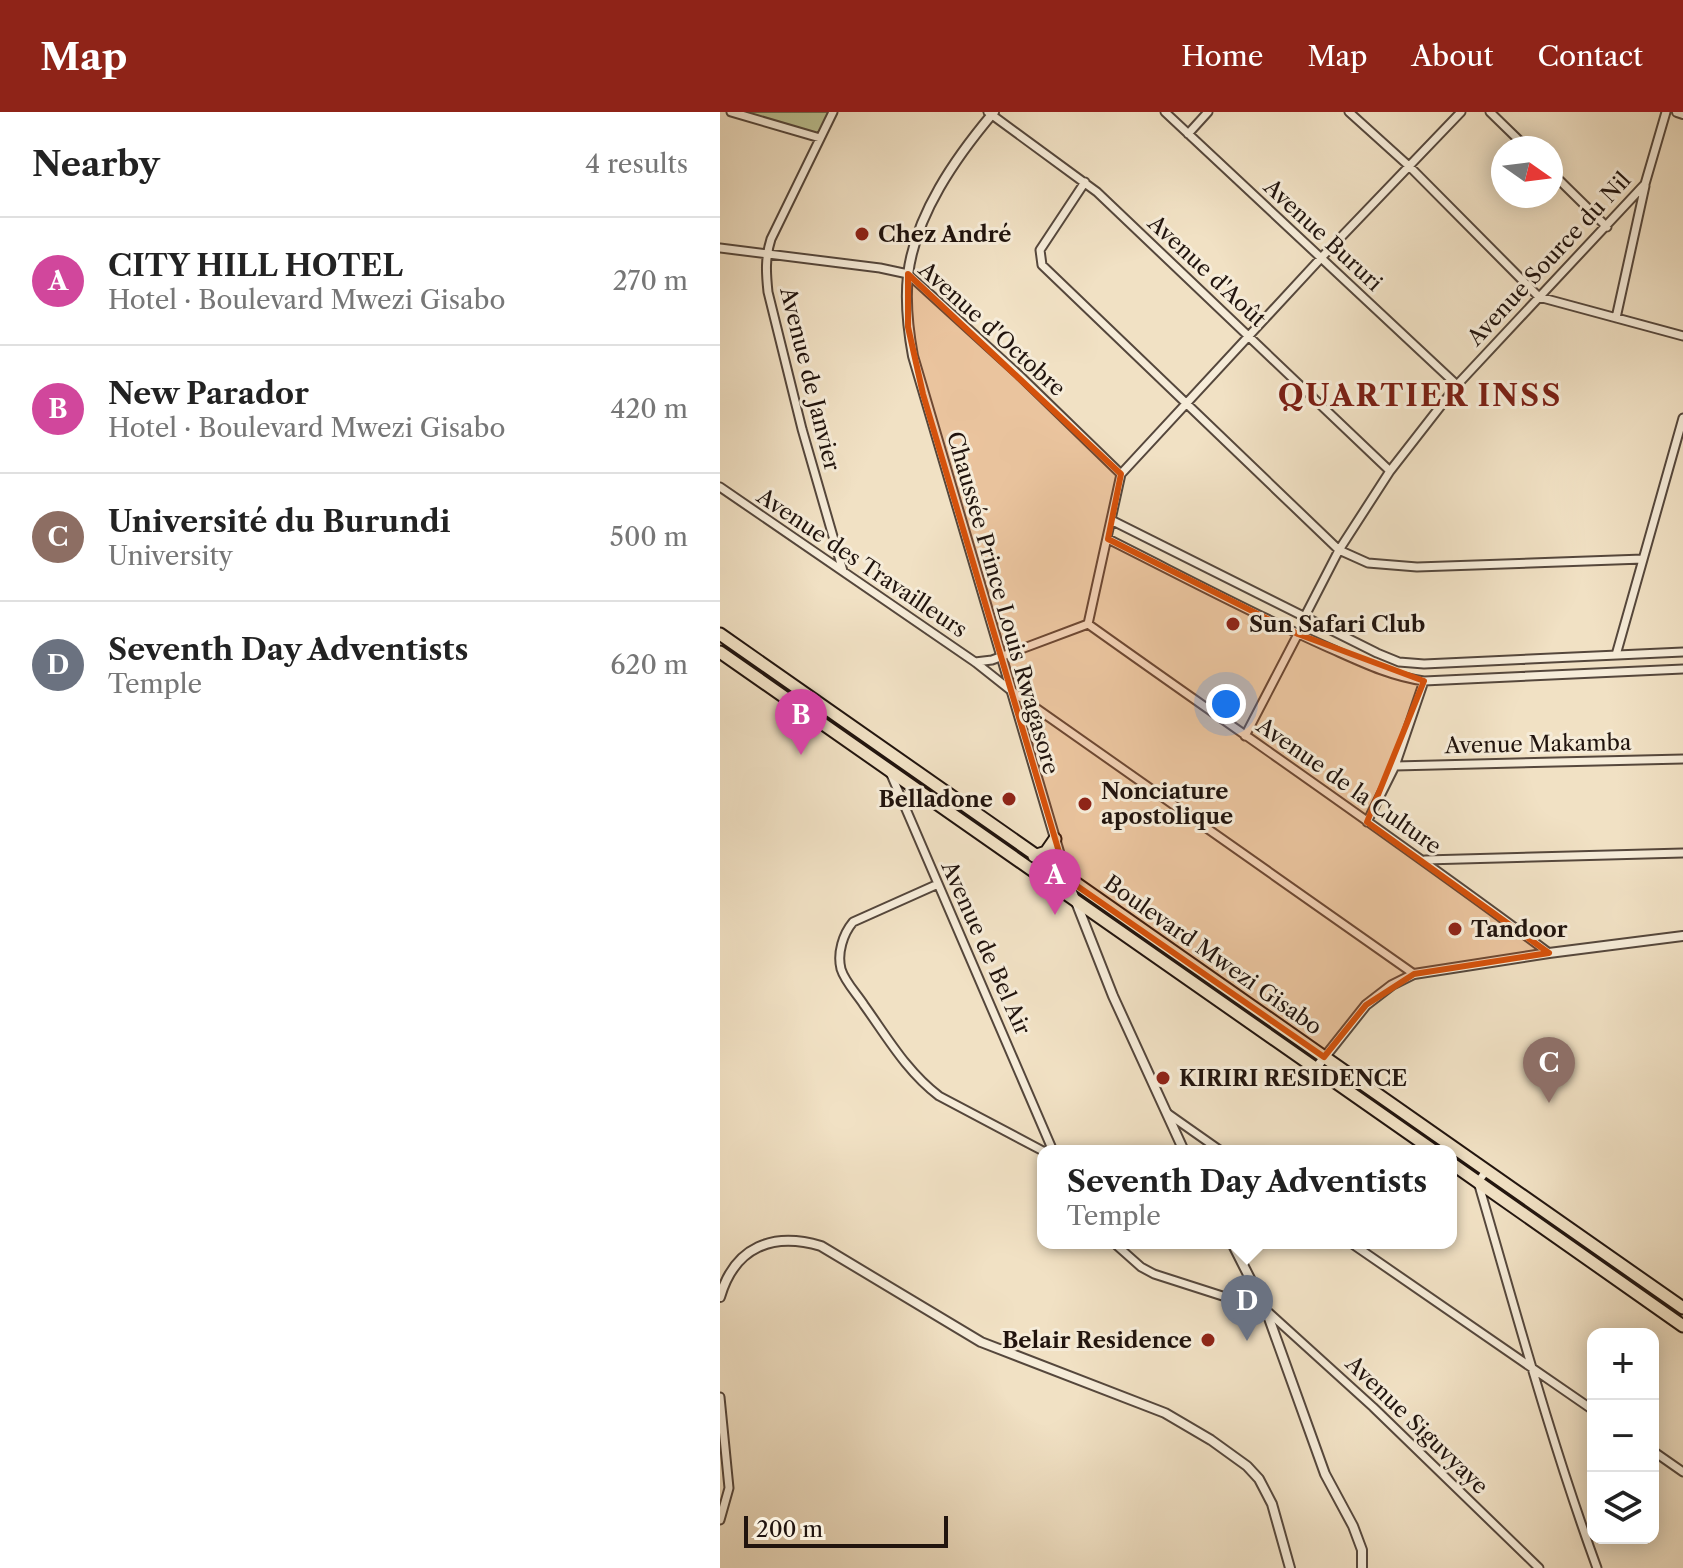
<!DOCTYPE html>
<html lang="en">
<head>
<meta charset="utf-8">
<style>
	body { margin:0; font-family:"Libre Caslon Text",serif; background:#f6f6f6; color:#222 }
	.controls { position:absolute; right:24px; bottom:24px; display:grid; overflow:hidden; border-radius:16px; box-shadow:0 4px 20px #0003 }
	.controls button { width:72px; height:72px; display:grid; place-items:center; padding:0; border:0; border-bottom:2px solid #e0e0e0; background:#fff; color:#222; font:40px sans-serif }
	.compass { position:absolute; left:771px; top:24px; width:72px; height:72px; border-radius:50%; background:#fff; box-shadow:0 4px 20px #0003; rotate:104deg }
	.scale { position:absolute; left:24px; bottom:20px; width:204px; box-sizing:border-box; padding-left:8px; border:4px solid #21140e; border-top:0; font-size:22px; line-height:28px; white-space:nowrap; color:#21140e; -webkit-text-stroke:6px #f6ecd9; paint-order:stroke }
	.you { position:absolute; left:506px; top:592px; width:28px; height:28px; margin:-20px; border:6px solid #fff; border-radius:50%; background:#1a73e8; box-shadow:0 0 0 12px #1a73e833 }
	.badge { display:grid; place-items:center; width:52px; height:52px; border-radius:50%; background:#8f2418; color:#fff; font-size:26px; font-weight:700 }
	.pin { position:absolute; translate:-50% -66px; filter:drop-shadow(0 2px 4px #0008) }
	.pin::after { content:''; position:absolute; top:42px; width:28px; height:24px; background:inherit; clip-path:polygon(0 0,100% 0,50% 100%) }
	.popup { position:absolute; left:317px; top:1033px; width:420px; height:104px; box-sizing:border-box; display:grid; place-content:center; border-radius:16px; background:#fff; filter:drop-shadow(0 2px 6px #0005); font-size:26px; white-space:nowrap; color:#767676 }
	.popup b { font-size:30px; color:#222 }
	.popup::after { content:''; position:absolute; left:50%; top:100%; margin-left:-16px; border:16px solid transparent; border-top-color:#fff }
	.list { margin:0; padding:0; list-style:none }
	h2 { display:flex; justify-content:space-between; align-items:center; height:104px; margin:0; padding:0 32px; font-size:34px }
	h2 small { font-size:26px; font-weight:400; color:#767676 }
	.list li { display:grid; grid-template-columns:52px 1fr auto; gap:24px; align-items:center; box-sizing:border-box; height:128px; padding:0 32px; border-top:2px solid #e0e0e0 }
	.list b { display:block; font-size:30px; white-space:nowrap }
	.list p { margin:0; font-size:26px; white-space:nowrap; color:#767676 }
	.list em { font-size:26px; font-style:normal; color:#767676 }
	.icon { flex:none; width:44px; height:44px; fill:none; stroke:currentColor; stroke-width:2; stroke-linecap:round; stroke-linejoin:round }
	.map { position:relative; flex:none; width:963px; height:1456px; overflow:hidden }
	header { display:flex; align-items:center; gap:48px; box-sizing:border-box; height:112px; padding:0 40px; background:#8f2418; color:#fff }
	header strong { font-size:38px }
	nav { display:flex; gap:44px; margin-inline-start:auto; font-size:28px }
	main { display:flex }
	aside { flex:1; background:#fff }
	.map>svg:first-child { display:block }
	.green { fill:#bcc293; stroke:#6e6b50; stroke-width:2 }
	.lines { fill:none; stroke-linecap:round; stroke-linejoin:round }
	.minor-casing { stroke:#55473c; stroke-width:11 }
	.tertiary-casing { stroke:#55473c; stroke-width:12 }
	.primary-casing { stroke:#21140e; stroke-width:15 }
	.minor { stroke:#f6ecd9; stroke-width:7 }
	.tertiary { stroke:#f6ecd9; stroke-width:8 }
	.primary { stroke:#f1e1c4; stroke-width:11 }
	.marked { fill:#d4520c; fill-opacity:0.2; stroke:#d4520c; stroke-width:6; stroke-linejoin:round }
	.poi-dot { fill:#8f2418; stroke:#f6ecd9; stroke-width:3 }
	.labels { text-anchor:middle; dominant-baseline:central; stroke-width:6; stroke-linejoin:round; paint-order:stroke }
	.poi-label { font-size:22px; font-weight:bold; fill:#21140e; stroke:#f6ecd9; text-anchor:start }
	.street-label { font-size:22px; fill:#21140e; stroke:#f6ecd9 }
	.district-label { font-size:30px; font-weight:bold; letter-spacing:2px; fill:#7a1f14; stroke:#f6ecd9 }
</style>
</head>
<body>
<header>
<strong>Map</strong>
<nav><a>Home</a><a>Map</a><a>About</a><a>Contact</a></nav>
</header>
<main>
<aside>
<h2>Nearby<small>4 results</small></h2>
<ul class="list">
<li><span class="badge" style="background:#d1479c">A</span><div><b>CITY HILL HOTEL</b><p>Hotel · Boulevard Mwezi Gisabo</p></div><em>270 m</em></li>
<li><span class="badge" style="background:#d1479c">B</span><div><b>New Parador</b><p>Hotel · Boulevard Mwezi Gisabo</p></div><em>420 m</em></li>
<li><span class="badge" style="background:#8d6e63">C</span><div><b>Université du Burundi</b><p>University</p></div><em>500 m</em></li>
<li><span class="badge" style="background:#6b7280">D</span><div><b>Seventh Day Adventists</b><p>Temple</p></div><em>620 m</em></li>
</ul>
</aside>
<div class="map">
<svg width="963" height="1456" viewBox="0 0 963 1456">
	<rect width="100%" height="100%" fill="#f1e1c4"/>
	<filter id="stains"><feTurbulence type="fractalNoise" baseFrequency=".0025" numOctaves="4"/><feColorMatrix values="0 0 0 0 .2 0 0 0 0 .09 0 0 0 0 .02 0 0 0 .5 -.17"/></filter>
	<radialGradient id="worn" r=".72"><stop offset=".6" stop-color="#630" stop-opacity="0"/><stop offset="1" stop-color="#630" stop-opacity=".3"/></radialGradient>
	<path class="green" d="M19,0H109L98,23Z"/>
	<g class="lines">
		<defs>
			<path id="minor" d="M11,0L100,26
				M113,0L51,127C45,146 46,161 48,180L82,317L123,459
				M268,0L377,80L670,359
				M445,0L737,273
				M629,0L690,55L819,185L963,224
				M770,0L807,36
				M468,22L488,0
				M831,60L887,115
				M365,70L320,138L322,153L619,438L648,451L697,455L923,447
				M0,136L160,156L188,162L299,263L401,362
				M896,206L925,74
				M401,362L601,146L741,0
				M0,375L255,550L289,577L694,862
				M391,408L657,541L679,550L704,552L963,540
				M388,427C460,463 531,501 605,534C637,548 668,564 704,569L963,557
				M584,506L619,438L670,359L737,273L925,72L946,0
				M368,512C522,622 678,728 829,841
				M896,543L963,306
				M255,550L272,548L368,512L401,362
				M525,624L578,522
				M675,654L963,647
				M170,660L333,1039
				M647,710L675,654L704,569
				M705,748L963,741
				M218,772L133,810C123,822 117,841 121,857C125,870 137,882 144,893C167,925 187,960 219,984L323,1039
				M447,1001L501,1039
				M766,1059L758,1070C796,1200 831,1330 877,1456
				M394,1131L421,1155L434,1162L546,1198L653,1295L819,1456
				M631,1131L873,1298
				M0,1285L9,1376L0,1408
				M933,1339L963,1360"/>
			<path id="tertiary" d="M274,0C236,45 195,103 188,163C185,190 188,217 193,244L347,767L393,884L464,1039
				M957,0L963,2
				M596,956L646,893L672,873L694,862L829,841L963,824
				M512,1131L546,1198L605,1362L633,1414L642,1438V1456
				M0,1185C15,1134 53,1120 101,1134L261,1230L445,1301L491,1328L527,1354L539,1367L552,1392L570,1456"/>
			<path id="primary" d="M0,522L963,1196
				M0,540L714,1039
				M314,744L326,740L335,727
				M731,1051L963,1214"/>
		</defs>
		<use href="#minor" class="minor-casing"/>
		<use href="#tertiary" class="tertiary-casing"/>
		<use href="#primary" class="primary-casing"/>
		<use href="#minor" class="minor"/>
		<use href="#tertiary" class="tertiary"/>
		<use href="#primary" class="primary"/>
	</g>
	<path class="marked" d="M188,162L401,362L388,427L578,522L704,569L647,710L829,841L694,862L646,893L604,945L347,767L203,282L188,215Z"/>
	<g class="poi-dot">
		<circle cx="142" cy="122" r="8"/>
		<circle cx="513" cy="512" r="8"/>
		<circle cx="289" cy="687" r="8"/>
		<circle cx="365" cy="692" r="8"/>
		<circle cx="735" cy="817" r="8"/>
		<circle cx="443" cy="966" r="8"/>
		<circle cx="488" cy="1228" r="8"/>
	</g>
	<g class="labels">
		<g class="poi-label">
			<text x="158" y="122">Chez André</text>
			<text x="529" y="512">Sun Safari Club</text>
			<text x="381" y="679">Nonciature<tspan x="381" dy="25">apostolique</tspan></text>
			<text x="273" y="687" text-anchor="end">Belladone</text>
			<text x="751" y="817">Tandoor</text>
			<text x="459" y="966">KIRIRI RESIDENCE</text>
			<text x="472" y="1228" text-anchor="end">Belair Residence</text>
		</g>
		<g class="street-label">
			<text transform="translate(603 123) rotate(43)">Avenue Bururi</text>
			<text transform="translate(829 147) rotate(-47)">Avenue Source du Nil</text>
			<text transform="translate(487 159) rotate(43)">Avenue d'Août</text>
			<text transform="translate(272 217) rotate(42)">Avenue d'Octobre</text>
			<text transform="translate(90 267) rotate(76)">Avenue de Janvier</text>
			<text transform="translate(142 451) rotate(34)">Avenue des Travailleurs</text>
			<text transform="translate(283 491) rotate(74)">Chaussée Prince Louis Rwagasore</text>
			<text transform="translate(818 632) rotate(-1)">Avenue Makamba</text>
			<text transform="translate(629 674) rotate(35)">Avenue de la Culture</text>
			<text transform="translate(266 836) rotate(66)">Avenue de Bel Air</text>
			<text transform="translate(493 843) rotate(35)">Boulevard Mwezi Gisabo</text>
			<text transform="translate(697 1313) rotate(44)">Avenue Siguvyaye</text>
		</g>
		<g class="district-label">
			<text x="700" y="283">QUARTIER INSS</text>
		</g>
	</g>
	<rect width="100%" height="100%" filter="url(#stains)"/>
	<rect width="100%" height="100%" fill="url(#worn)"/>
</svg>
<div class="controls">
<button>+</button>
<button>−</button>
<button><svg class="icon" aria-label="layers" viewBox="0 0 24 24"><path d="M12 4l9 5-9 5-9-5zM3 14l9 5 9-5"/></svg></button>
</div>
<svg class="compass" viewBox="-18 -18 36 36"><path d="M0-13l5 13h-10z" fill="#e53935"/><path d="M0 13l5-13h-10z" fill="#767676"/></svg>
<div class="scale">200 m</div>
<div class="you"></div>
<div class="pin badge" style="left:335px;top:803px;background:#d1479c">A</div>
<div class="pin badge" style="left:81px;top:643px;background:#d1479c">B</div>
<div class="pin badge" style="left:829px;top:991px;background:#8d6e63">C</div>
<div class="pin badge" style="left:527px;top:1229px;background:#6b7280">D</div>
<div class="popup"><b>Seventh Day Adventists</b>Temple</div>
</div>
</main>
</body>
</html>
